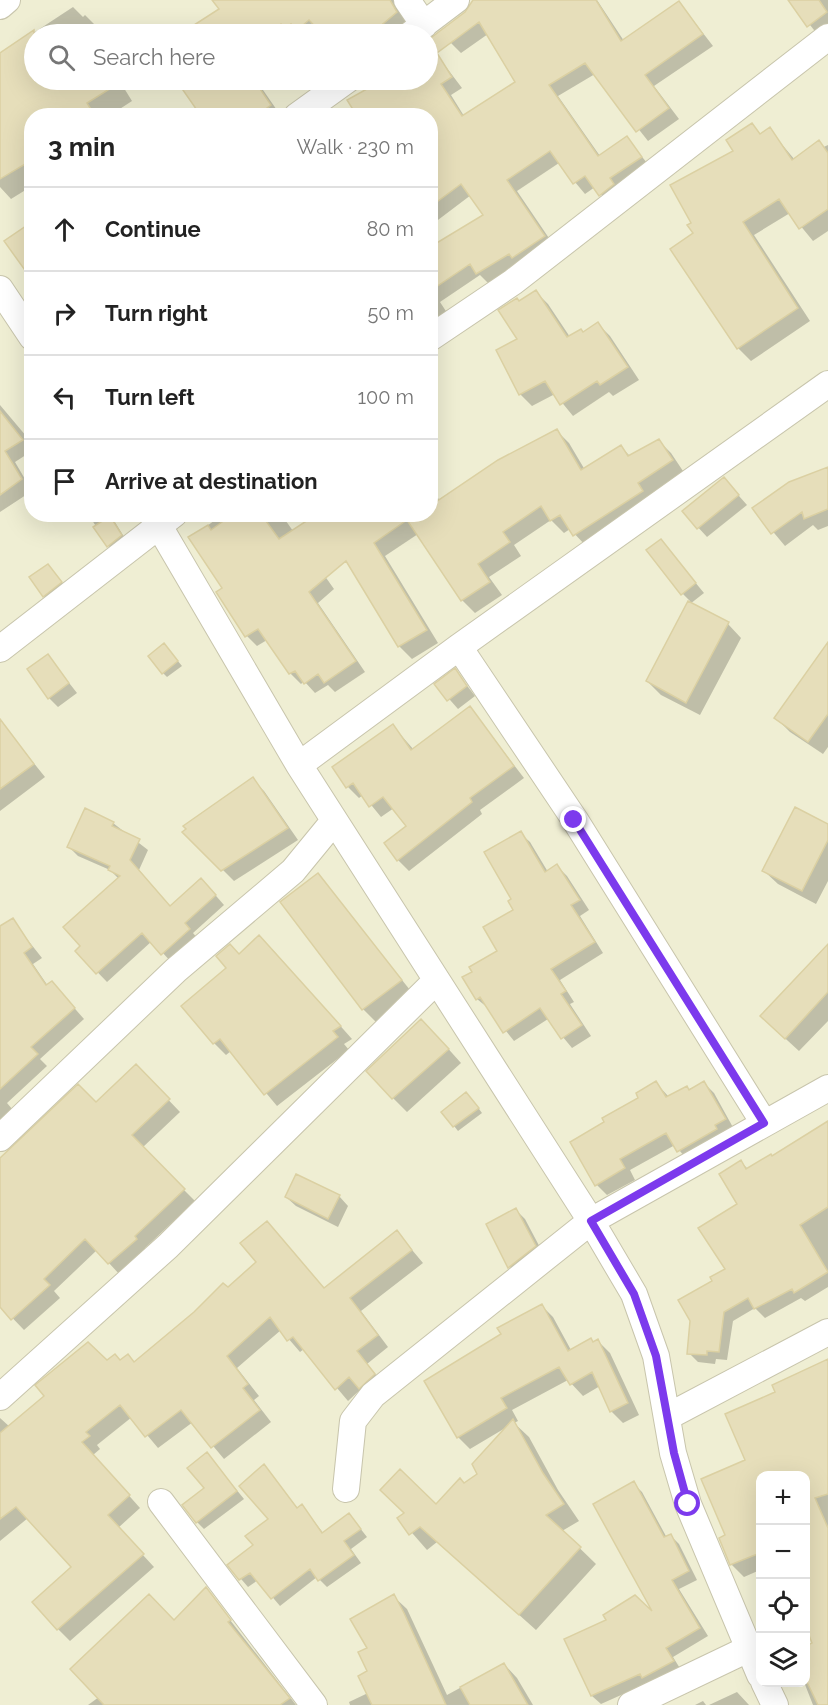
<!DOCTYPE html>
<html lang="en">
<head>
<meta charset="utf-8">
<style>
	body { margin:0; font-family:Raleway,sans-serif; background:#f6f6f6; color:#222 }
	.controls { position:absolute; right:18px; bottom:18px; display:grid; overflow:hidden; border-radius:12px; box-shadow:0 6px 24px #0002 }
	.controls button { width:54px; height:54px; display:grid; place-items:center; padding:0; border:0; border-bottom:2px solid #e0e0e0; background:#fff; color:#222; font:30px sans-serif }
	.stop { position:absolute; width:18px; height:18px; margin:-14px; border:4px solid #7c3aed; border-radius:50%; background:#fff }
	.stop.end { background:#7c3aed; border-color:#fff; box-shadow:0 2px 6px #0008 }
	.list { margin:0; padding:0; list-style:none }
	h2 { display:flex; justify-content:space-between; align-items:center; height:78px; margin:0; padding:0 24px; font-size:26px }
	h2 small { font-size:20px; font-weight:400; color:#767676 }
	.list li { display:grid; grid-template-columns:39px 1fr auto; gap:18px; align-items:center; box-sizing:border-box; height:84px; padding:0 24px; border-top:2px solid #e0e0e0 }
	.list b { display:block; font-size:22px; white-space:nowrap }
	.list em { font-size:20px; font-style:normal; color:#767676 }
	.icon { flex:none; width:33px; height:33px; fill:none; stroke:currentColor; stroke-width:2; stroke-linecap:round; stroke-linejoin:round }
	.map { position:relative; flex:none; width:828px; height:1705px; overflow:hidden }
	.search { position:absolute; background:#fff; box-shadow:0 6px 24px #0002; left:24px; top:24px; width:414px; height:66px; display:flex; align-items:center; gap:15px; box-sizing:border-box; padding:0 21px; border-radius:33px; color:#767676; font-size:22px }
	.panel { position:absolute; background:#fff; box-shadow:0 6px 24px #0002; left:24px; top:108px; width:414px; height:414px; border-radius:24px }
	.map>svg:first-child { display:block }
	.residential { fill:#efeed3; fill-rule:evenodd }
	.shadow { fill:#0003 }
	.building { fill:#e6deba; stroke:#dbd0a2; stroke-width:1.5; fill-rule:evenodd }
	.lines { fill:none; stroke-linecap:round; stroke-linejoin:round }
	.street-casing { stroke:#c8c5ac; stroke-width:28 }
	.street { stroke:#fff; stroke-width:26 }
	.route { stroke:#7c3aed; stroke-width:8 }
</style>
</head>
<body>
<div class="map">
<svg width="828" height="1705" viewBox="0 0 828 1705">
	<rect width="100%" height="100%" fill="#f8f9e4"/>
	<path class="residential" d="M0,0H828V1705H0ZM34,34H428V80H34ZM32,116H430V514H32ZM760,1476H806V1682H760Z"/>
	<path class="shadow" d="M214,0H405L396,6L409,26L398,34H324L322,32L319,34H183L221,9Z
		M484,0H597L624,41L679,2L713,46L654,86L679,119L648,141L595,74L558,96L600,156L627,138L651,168L611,206L595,187L585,194L559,163L517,191L555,247L488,283L480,275L440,302L453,322L430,339V249L485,216L471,195L430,226V116L349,100L388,80L395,82L428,80V61L437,55L462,88L451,95L464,116L517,82L488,34L461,53L451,43Z
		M790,0H828V28L818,35Z
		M73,7L83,17L85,15L104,34H34V80H119L132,101L109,116H32V186L11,199L0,187V55Z
		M178,80H277L263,90L281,116H203Z
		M751,125L761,135L769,129L795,160L828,145V231L813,241L790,213L754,235L810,321L751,361L738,348L695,234Z
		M536,292L548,304L570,337L583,333L598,324L610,336L639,380L613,396L609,392L573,416L555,394L532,406L520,394L519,302Z
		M0,405L32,443V451L15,462L32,491L0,512Z
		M557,431L569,443L585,470L621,447L630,456L658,440L671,453L685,474L587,547L570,529L564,533L551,520L514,545L521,556L489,577L502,595L475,613L462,600L418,534L385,556L438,643L412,659L399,646L370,598L324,514H430V486L440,501Z
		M828,469V526L818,530L813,525L785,546L754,509Z
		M724,479L747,505L707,537L684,512Z
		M88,514H110L126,540L112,551Z
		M223,514H281L334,589L318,603L365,672L335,692L328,685L315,693L304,681L301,684L290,673L267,640L257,646L247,636L225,588L191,538Z
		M661,541L704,593L690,604L728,624L741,638L700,715L661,695L647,681L690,601L683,594Z
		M48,565L65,587L48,600L44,596Z
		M168,649L182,666L167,677L163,673Z
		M48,656L77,693L58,707L49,698Z
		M828,659V747L823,754L790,732L776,718Z
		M455,670L475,696L458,709L436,684Z
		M470,708L524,778L480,810L482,814L409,871L398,860L408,826L394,808L381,817L363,795L359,798L348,787L393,726L414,750Z
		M0,721L45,777L0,811Z
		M252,779L264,791L298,840L234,881L185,832Z
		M113,823L148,850L139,870L170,907L210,889L224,905L193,933L198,939L172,963L152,941L107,982L77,951L82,946L119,879L110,870L78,856L69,847Z
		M828,825V881L816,904L778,884L764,871Z
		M520,833L530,842L548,872L557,866L567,876L589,910L580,916L603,953L560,980L574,1002L570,1004L591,1036L572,1048L548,1019L514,1041L488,1008L477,999L515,910L513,900Z
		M318,875L414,995L377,1023L363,1009Z
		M12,920L42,958L33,964L48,986L62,994L84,1019L40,1059L47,1066L7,1103L18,1116L0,1130V928Z
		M272,949L352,1039L344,1044L349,1050L277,1106L231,1051L226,1055L214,1043L229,968L239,955Z
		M828,953V1021L799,1051L776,1030Z
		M435,1034L461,1063L407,1112L393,1098Z
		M136,1066L180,1112L142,1148L195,1201L145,1248L148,1251L120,1275L97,1250L54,1291L60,1298L24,1330L0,1305V1161L96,1104Z
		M656,1083L669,1097L704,1083L714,1093L735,1131L689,1162L675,1145L630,1170L635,1180L607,1195L597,1185L607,1123L640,1098Z
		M471,1098L482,1113L458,1131L443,1112Z
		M828,1122V1287L805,1301L801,1298L765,1318L755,1308L733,1321L727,1360L716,1359L715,1364L698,1362L689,1353L714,1281L727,1270L739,1204L741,1162L748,1169L773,1158Z
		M339,1196L348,1206L338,1227L296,1206L286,1197Z
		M516,1210L525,1219L544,1255L519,1276L510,1267L488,1225Z
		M397,1232L423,1263L361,1311L388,1347L367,1364L386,1387L371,1400L361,1389L348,1401L304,1349L300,1352L281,1330L237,1368L259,1396L254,1400L271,1422L224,1459L193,1422L158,1448L132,1417L97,1445L100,1449L93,1455L140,1508L118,1528L154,1567L70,1641L58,1629L73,1567L28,1518L0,1541V1418L10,1427L107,1362L135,1363L228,1289H325Z
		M542,1306L553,1317L571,1350L598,1341L610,1353L639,1415L623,1423L611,1411L600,1386L583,1396L568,1380L512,1410L518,1421L514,1423L529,1437L558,1490L579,1521L562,1531L596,1564L536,1630L437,1542L427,1550L399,1518L436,1506L479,1475L507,1427L470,1449L458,1437L503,1335Z
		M828,1361V1705H813L804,1682L806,1647L814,1643L806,1625V1476H760V1570L744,1577L731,1564L721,1539L727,1536L747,1461L777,1393Z
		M214,1462L244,1499L204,1529L197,1522Z
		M264,1466L298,1509L302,1506L324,1534L356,1523L367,1537L351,1549L361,1563L327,1587L317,1577L280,1606L258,1580L248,1587L229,1565L255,1545L271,1519Z
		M633,1483L642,1492L667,1538L671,1536L679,1544L697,1580L679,1589L708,1636L673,1657L681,1670L651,1686L648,1683L601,1704L592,1696L566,1639L657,1617Z
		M206,1589L296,1705H88L99,1697Z
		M393,1596L407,1609L447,1695L504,1664L517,1678L533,1705H350L349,1702L368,1693L369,1649Z
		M737,1692L749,1705H709Z
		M703,1701L706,1705H695Z"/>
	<path class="building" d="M212,0H390L397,12L372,33L365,26L355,34H322L309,20L296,31L291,24L285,30L281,24L268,34H180L219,9Z
		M473,0H596L621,41L679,1L703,34L645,75L669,108L636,132L585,63L549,85L598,156L627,136L642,157L610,178L614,184L599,196L585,176L573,184L550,151L507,180L545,236L512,258L509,254L476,274L470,264L430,291V247L483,215L461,184L430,207V116H357L347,100L383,80H428V40L465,12ZM479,22L515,82L462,116L441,84L452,77L437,53Z
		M788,0H819L827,12L807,27Z
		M34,30V80H124L87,103L95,116H32V160L0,179V53Z
		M176,80H254L271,105L256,116H201Z
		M752,123L760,134L770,127L792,160L819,140L828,153V209L799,229L779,199L743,222L798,308L737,349L670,249L693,233L687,225L691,223L670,185L733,151L726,140Z
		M32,222V280L4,241Z
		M536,290L567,337L581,329L583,332L598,322L628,367L600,385L597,381L560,405L545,381L519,395L496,350L517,339L498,310L517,298L519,301Z
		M0,411L23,440L5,451L22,479L0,495Z
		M557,429L581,470L621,445L628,456L659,439L673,460L638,483L643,491L573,536L560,515L550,521L541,506L503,532L510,542L478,564L490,582L461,601L407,520L374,543L427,630L398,647L346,561L309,592L356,661L324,683L318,674L304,684L295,671L289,674L258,629L245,637L216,592L222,588L188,537L208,525L211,530L233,514H261L279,539L317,514H430V506L498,460Z
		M828,467V509L804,519L802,512L771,534L752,508L789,482Z
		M724,477L739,495L697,529L682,511Z
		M110,516L122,535L107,547L93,527Z
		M661,539L696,583L681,595L646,550Z
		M48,564L62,582L43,597L29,577Z
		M688,601L729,622L686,703L646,681Z
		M828,642V714L808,742L774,718Z
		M164,643L178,661L162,674L148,656Z
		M48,654L69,683L48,699L27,669Z
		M455,668L467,686L447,701L434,684Z
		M470,706L514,766L470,798L472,802L397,861L384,843L406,826L383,797L369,807L353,783L346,788L332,767L393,724L411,750Z
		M0,719L34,764L0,789Z
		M253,777L288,828L221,871L182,832L186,829L183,826Z
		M795,807L828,824V840L802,891L762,871Z
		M85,808L114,822L112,826L140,839L130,860L170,906L201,878L216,895L185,923L190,929L161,955L142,933L96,974L75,951L80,946L63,927L120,876L108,870L110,866L67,847Z
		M521,831L545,872L557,864L580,900L571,905L595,942L551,969L566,991L561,994L582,1025L561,1039L540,1008L503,1033L480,997L476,1000L462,977L472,972L469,967L497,951L483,927L513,910L508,901L511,899L484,852Z
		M318,873L402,980L362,1010L280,902Z
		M13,918L32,947L24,953L46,985L52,981L75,1008L31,1047L38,1054L0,1089V926Z
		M259,935L341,1026L333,1031L338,1037L264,1095L220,1039L213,1044L181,1006L226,968L216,956L230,944L239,954Z
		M828,944V992L785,1039L760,1016Z
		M421,1019L449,1049L392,1099L366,1071Z
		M136,1064L170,1099L132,1135L185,1189L135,1236L137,1239L108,1264L85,1239L44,1279L50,1285L11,1320L0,1307V1158L78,1084L96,1102Z
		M656,1081L666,1097L687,1086L689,1090L704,1081L726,1119L715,1125L717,1129L677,1152L666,1133L620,1159L625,1168L595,1186L570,1142L604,1122L602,1118L638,1098L636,1093Z
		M466,1092L479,1108L453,1127L441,1112Z
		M828,1121V1207L800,1225L828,1272L794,1293L792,1289L754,1309L748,1298L724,1312L719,1352L707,1351V1355L687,1354L690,1321L678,1300L712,1281L710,1277L725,1269L698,1228L737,1204L719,1174L741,1160L746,1169L771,1154L772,1156Z
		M296,1174L340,1195L328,1219L285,1197Z
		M516,1208L536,1246L508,1268L486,1224Z
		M267,1221L324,1288L397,1230L412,1250L350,1298L378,1335L357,1351L375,1374L359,1389L349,1377L335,1390L293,1337L287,1341L270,1317L227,1356L248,1384L243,1388L260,1410L211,1448L181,1410L145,1437L120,1405L86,1432L90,1436L82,1442L130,1495L108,1515L144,1554L57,1630L32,1602L71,1567L16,1507L0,1519V1433L44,1396L35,1385L88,1342L107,1360L115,1354L120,1360L128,1354L134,1362L194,1312L223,1283L228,1287L256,1262L240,1243Z
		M542,1304L568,1351L591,1338L593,1342L598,1339L628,1403L610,1412L592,1372L570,1385L559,1367L501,1398L507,1408L457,1438L424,1381L501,1334L497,1328Z
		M828,1359V1494L815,1498L828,1528V1705H818L806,1680V1646L812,1643L806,1628V1476H760V1553L730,1565L719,1538L725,1535L701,1479L745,1460L725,1414L775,1392L772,1385Z
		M513,1419L543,1473L564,1504L546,1515L581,1547L519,1615L420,1527L409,1535L397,1518L404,1513L380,1490L400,1469L436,1504L460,1478L464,1483L477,1474L472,1464Z
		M207,1452L237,1491L196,1523L182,1505L204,1488L187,1468Z
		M264,1464L297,1508L302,1504L322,1533L349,1513L361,1529L344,1541L354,1555L318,1581L310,1569L271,1599L250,1573L239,1580L227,1565L253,1545L245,1536L268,1519L239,1486Z
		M634,1481L664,1537L671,1534L689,1571L672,1580L700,1628L666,1648L674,1661L642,1678L640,1674L591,1696L564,1639L606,1620L603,1615L635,1595L652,1611L593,1504Z
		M206,1587L231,1620L228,1622L290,1698L280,1705H104L70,1669L149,1594L174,1620Z
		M394,1594L404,1613L446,1705H372L358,1676L367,1671L358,1652L367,1648L350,1619Z
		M504,1663L528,1705H470L460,1687Z"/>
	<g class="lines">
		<defs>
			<path id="street" d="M407,0L424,25
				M0,6L7,0
				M411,34L456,0
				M297,116L347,80
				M0,289L32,337
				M430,338L513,282L828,37
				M152,514L299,765L591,1221L634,1294L656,1356L673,1453L688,1504L760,1675
				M459,647L575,820L764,1123
				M0,649L174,514
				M299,765L459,647L828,384
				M0,1138L176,970L293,871L334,821
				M0,1397L168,1246L436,981
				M667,1417L828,1332
				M346,1489L353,1421L373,1395L591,1221L828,1088
				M161,1502L314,1705
				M764,1682L775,1705
				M631,1705L748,1649"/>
		</defs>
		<use href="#street" class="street-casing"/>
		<use href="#street" class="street"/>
	</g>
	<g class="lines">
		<path class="route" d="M574,820L764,1123L591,1221L634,1294L656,1356L674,1453L688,1504"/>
	</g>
</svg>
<div class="controls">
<button>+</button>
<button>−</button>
<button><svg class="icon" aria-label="locate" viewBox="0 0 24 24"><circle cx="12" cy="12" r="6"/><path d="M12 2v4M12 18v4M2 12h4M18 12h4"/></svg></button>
<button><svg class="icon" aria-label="layers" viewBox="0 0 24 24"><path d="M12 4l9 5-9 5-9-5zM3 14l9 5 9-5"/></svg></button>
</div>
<div class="stop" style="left:688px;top:1504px"></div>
<div class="stop end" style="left:574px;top:820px"></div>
<div class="search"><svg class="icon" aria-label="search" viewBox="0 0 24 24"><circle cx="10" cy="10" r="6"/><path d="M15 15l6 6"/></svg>Search here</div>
<section class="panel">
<h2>3 min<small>Walk · 230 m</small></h2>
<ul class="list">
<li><svg class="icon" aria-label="ahead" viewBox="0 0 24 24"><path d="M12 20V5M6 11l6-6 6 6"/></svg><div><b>Continue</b></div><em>80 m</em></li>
<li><svg class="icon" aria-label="right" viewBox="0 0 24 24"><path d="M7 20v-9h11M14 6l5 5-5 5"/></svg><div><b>Turn right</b></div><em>50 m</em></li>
<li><svg class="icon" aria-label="left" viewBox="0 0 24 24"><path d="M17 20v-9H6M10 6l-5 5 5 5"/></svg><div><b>Turn left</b></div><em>100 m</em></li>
<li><svg class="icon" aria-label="arrive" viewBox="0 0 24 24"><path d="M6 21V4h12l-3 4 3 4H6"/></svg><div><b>Arrive at destination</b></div></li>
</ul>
</section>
</div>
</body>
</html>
